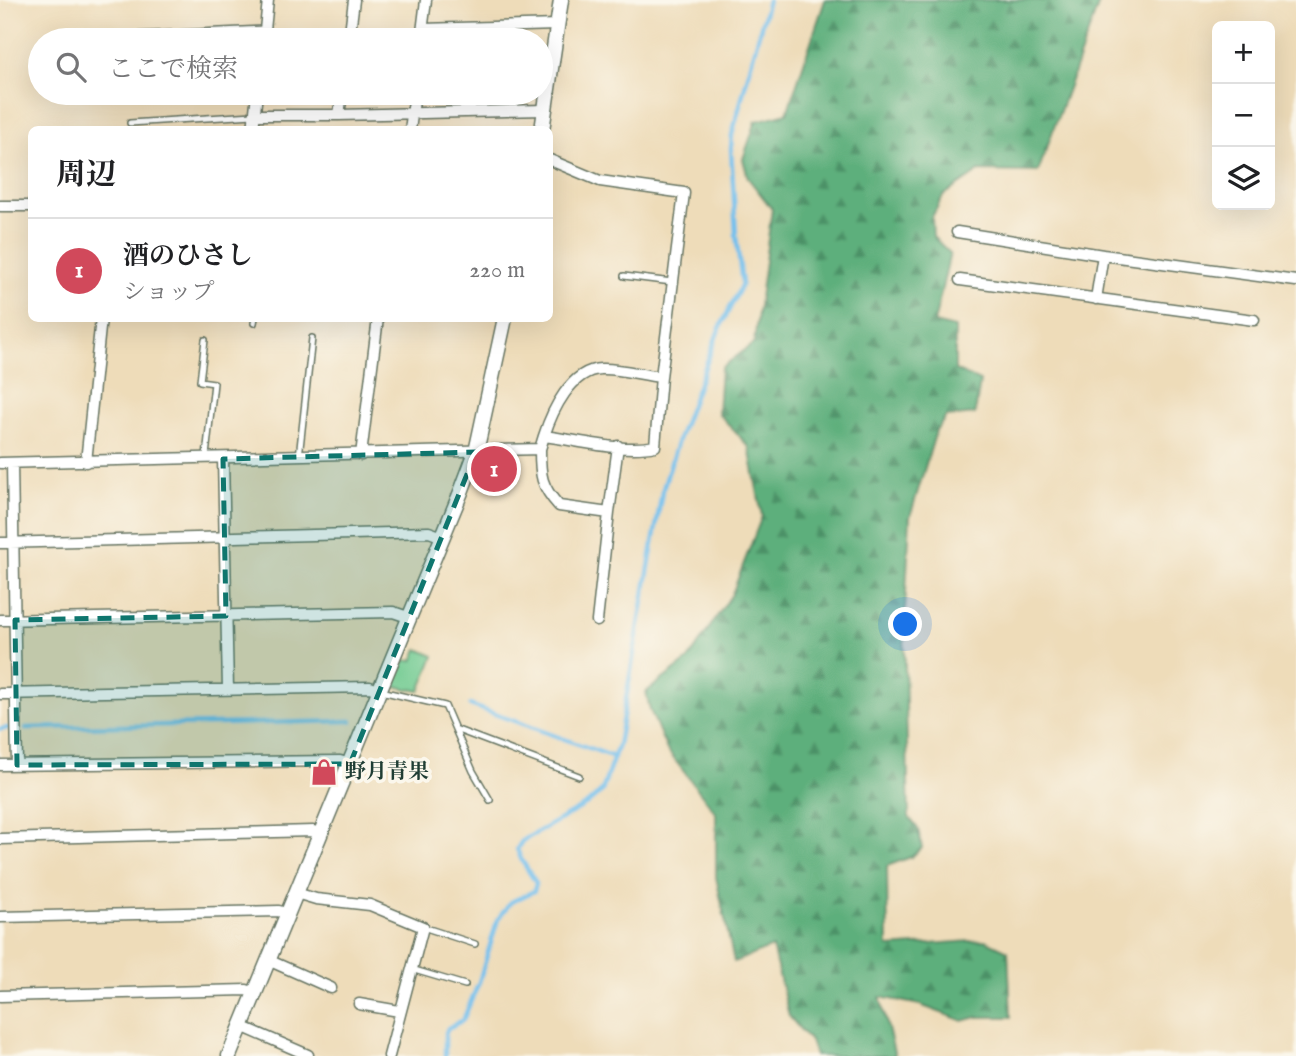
<!DOCTYPE html>
<html lang="ja">
<head>
<meta charset="utf-8">
<style>
	body { margin:0; font-family:"IM FELL English","Noto Serif JP",serif; background:#f2f2f2; color:#202124 }
	.controls { position:absolute; right:21px; top:21px; display:grid; overflow:hidden; border-radius:10px; box-shadow:0 7px 28px #0002 }
	.controls button { width:63px; height:63px; display:grid; place-items:center; padding:0; border:0; border-bottom:2px solid #e0e0e0; background:#fff; color:#202124; font:35px sans-serif }
	.you { position:absolute; left:906px; top:625px; width:24px; height:24px; margin:-18px; border:5px solid #fff; border-radius:50%; background:#1a73e8; box-shadow:0 0 0 10px #1a73e833 }
	.badge { display:grid; place-items:center; width:46px; height:46px; border-radius:50%; background:#d1495b; color:#fff; font-size:23px; font-weight:700 }
	.pin { position:absolute; translate:-50% -50%; border:4px solid #fff; box-shadow:0 2px 7px #0006 }
	.list { margin:0; padding:0; list-style:none }
	h2 { display:flex; justify-content:space-between; align-items:center; height:91px; margin:0; padding:0 28px; font-size:30px }
	h2 small { font-size:23px; font-weight:400; color:#757577 }
	.list li { display:grid; grid-template-columns:46px 1fr auto; gap:21px; align-items:center; box-sizing:border-box; height:105px; padding:0 28px; border-top:2px solid #e0e0e0 }
	.list b { display:block; font-size:26px; white-space:nowrap }
	.list p { margin:0; font-size:23px; white-space:nowrap; color:#757577 }
	.list em { font-size:23px; font-style:normal; color:#757577 }
	.icon { flex:none; width:38px; height:38px; fill:none; stroke:currentColor; stroke-width:2; stroke-linecap:round; stroke-linejoin:round }
	.map { position:relative; flex:none; width:1296px; height:1056px; overflow:hidden }
	.search { position:absolute; background:#fff; box-shadow:0 7px 28px #0002; left:28px; top:28px; width:525px; height:77px; display:flex; align-items:center; gap:18px; box-sizing:border-box; padding:0 24px; border-radius:38px; color:#757577; font-size:26px }
	.panel { position:absolute; background:#fff; box-shadow:0 7px 28px #0002; left:28px; top:126px; width:525px; height:196px; border-radius:10px }
	.map>svg:first-child { display:block }
	.forest { fill:url(#forest-firs); stroke:#3e7658; stroke-width:2 }
	.green { fill:#72cb92; stroke:#488463; stroke-width:2 }
	.lines { fill:none; stroke-linecap:round; stroke-linejoin:round }
	.stream { stroke:#73c0ed; stroke-width:4.5 }
	.service-casing { stroke:#677563; stroke-width:8 }
	.minor-casing { stroke:#677563; stroke-width:13 }
	.tertiary-casing { stroke:#677563; stroke-width:17 }
	.service { stroke:#fff; stroke-width:5 }
	.minor { stroke:#fff; stroke-width:10 }
	.tertiary { stroke:#fff; stroke-width:14 }
	.marked { fill:#0f766e; fill-opacity:0.2; stroke:#0f766e; stroke-width:5; stroke-dasharray:14 9; stroke-linejoin:round }
	.labels { text-anchor:middle; dominant-baseline:central; stroke-width:7; stroke-linejoin:round; paint-order:stroke }
	.poi-label { font-size:21px; font-weight:bold; fill:#1f3d34; stroke:#fbf7ec; text-anchor:start }
</style>
</head>
<body>
<div class="map">
<svg width="1296" height="1056" viewBox="0 0 1296 1056">
	<defs>
		<pattern id="forest-firs" width="22" height="20" patternUnits="userSpaceOnUse" patternTransform="scale(1.75)"><rect width="22" height="20" fill="#5daf7c"/><path d="M5 1l3.5 6h-7zM16 11l3.5 6h-7z" fill="#4c9066"/></pattern>
	</defs>
	<rect width="100%" height="100%" fill="#fbf7ec"/>
	<filter id="ink" filterUnits="userSpaceOnUse"><feTurbulence type="fractalNoise" baseFrequency=".0143" numOctaves="2"/><feDisplacementMap in="SourceGraphic" scale="14" xChannelSelector="R" yChannelSelector="G"/><feConvolveMatrix kernelMatrix="1 2 1 2 8 2 1 2 1" color-interpolation-filters="sRGB"/></filter>
	<filter id="wash" filterUnits="userSpaceOnUse"><feTurbulence type="fractalNoise" baseFrequency=".00686" numOctaves="4" result="noise"/><feDisplacementMap in="SourceGraphic" scale="28" xChannelSelector="R" yChannelSelector="G"/><feGaussianBlur stdDeviation="1.57" result="paint"/><feColorMatrix in="noise" values="0 0 0 0 0 0 0 0 0 0 0 0 0 0 0 0 0 1.4 0 .05"/><feComposite in="paint" operator="in"/></filter>
	<g filter="url(#wash)">
		<rect width="100%" height="100%" fill="#eedcb9"/>
		<path class="forest" d="M825,0H1100L1038,172L979,171L943,196L932,217L933,237L950,253L934,323L955,328V370L980,381L975,414L946,417L936,431L910,517L904,630L909,817L918,829L922,848L911,857L887,866L888,947L985,940L1008,951L1011,1017H977L963,1021L920,1005L880,997L895,1056H815L810,1041L789,1016L772,947L734,962L716,877V813L667,750L650,710L646,692L688,660L732,594L762,516L749,447L718,413L721,368L754,343L772,209L748,178L743,159L756,121L787,113Z"/>
		<path class="green" d="M418,649L434,656L420,691L393,686L405,660L413,661Z"/>
		<g class="lines">
			<path class="stream" d="M470,705L614,757
				M26,728L351,721
				M0,729L8,728
				M445,1056V1035L448,1028L463,1020L479,982L498,919L511,902L534,891L536,883L521,859L517,849L522,841L587,804L602,791L618,745L662,492L678,440L718,332L742,284L736,235L731,149L732,135L768,0"/>
		</g>
	</g>
	<g filter="url(#ink)">
		<g class="lines">
			<defs>
				<path id="service" d="M134,35L264,29
					M130,123L253,115
					M624,276L672,282
					M254,323L255,318
					M205,340L200,381L214,383L206,456
					M299,457L312,338
					M381,691L445,706L473,771L490,800
					M455,729L579,776
					M423,927L475,944
					M411,969L465,985"/>
				<path id="minor" d="M423,29L557,25
					M264,40L268,0
					M349,40L354,0
					M421,40L426,0
					M254,115H339L545,110
					M339,115L342,93
					M253,130L257,93
					M410,130L415,93
					M0,206H32
					M957,232L1103,255L1296,281
					M960,280L1254,320
					M1096,299L1103,255
					M544,436C552,411 571,370 601,369C620,368 642,375 661,377
					M540,449C540,476 541,486 559,506L609,513L618,446
					M361,455L378,318
					M223,459L228,689
					M86,462L101,318
					M0,463L540,449L544,436C577,440 623,453 655,446L661,377L684,193L600,181L550,160
					M12,463L17,765
					M0,543L429,532L443,537
					M0,620L393,612L408,617
					M597,621L609,513
					M0,694L370,687L378,690
					M0,765L340,761L350,764
					M0,839L313,831L321,834
					M296,893L316,899L370,905L423,927L389,1056
					M0,917L279,911L287,914
					M268,960L331,988
					M0,996L247,990L254,993
					M359,1004L399,1011
					M241,1026L308,1055"/>
				<path id="tertiary" d="M542,130L561,0
					M229,1056L461,492L476,452L505,318"/>
			</defs>
			<use href="#service" class="service-casing"/>
			<use href="#minor" class="minor-casing"/>
			<use href="#tertiary" class="tertiary-casing"/>
			<use href="#service" class="service"/>
			<use href="#minor" class="minor"/>
			<use href="#tertiary" class="tertiary"/>
		</g>
	</g>
	<path class="marked" d="M476,452L350,764L17,765L15,620L226,616L223,459Z"/>
	<defs>
		<symbol id="shop-bare" viewBox="-9 -9 18 18"><path d="M-5-2.5h2.3a2.7 3.5 0 0 1 5.4 0H5L5.5 6h-11ZM-1.5-2.5h3a1.5 2.3 0 0 0-3 0Z" fill="#d1495b" stroke="#fbf7ec" stroke-width="2.5" paint-order="stroke"/></symbol>
	</defs>
	<g fill-rule="evenodd">
		<use href="#shop-bare" x="305" y="753" width="38" height="38"/>
	</g>
	<g class="labels">
		<g class="poi-label">
			<text x="345" y="772">野月青果</text>
		</g>
	</g>
</svg>
<div class="controls">
<button>+</button>
<button>−</button>
<button><svg class="icon" aria-label="layers" viewBox="0 0 24 24"><path d="M12 4l9 5-9 5-9-5zM3 14l9 5 9-5"/></svg></button>
</div>
<div class="you"></div>
<div class="pin badge" style="left:494px;top:469px">1</div>
<div class="search"><svg class="icon" aria-label="search" viewBox="0 0 24 24"><circle cx="10" cy="10" r="6"/><path d="M15 15l6 6"/></svg>ここで検索</div>
<section class="panel">
<h2>周辺<small></small></h2>
<ul class="list">
<li><span class="badge">1</span><div><b>酒のひさし</b><p>ショップ</p></div><em>220 m</em></li>
</ul>
</section>
</div>
</body>
</html>
